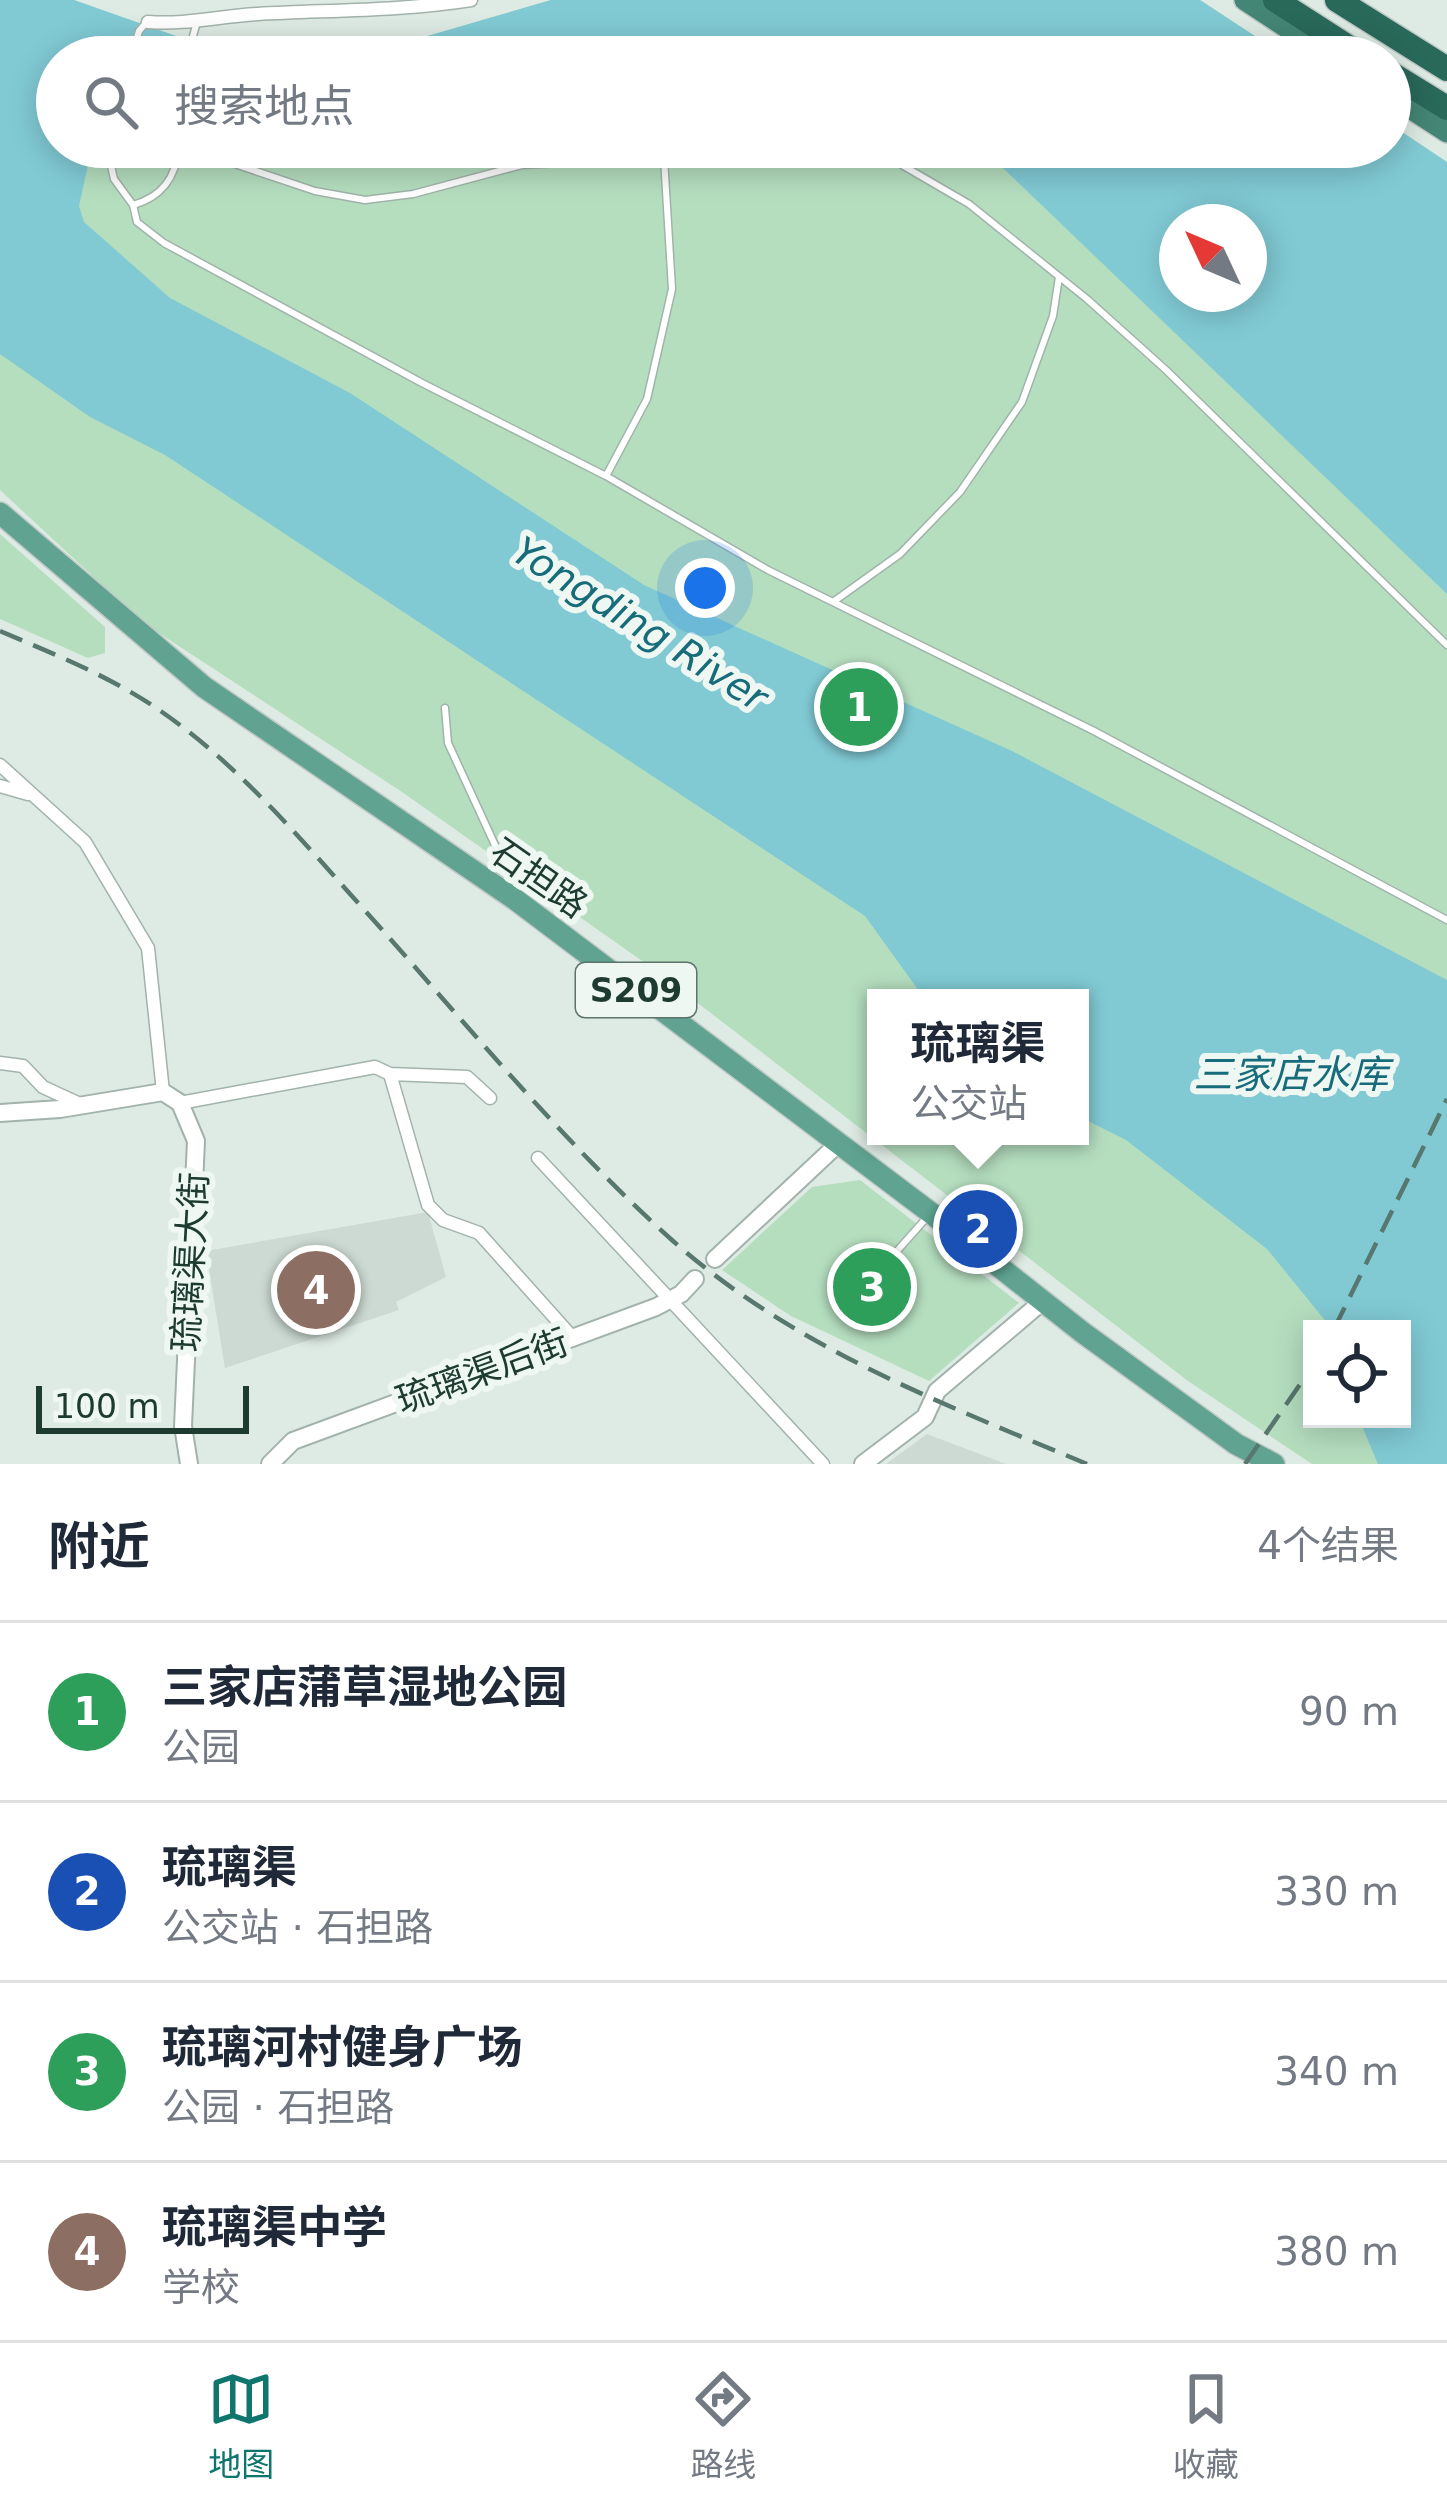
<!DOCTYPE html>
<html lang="zh">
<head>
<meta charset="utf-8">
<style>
	body { margin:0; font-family:"DejaVu Sans","Noto Sans SC",sans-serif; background:#f2f2f3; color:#1f2937 }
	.controls { position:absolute; right:36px; bottom:36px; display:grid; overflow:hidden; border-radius:0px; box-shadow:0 6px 30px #0003 }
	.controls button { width:108px; height:108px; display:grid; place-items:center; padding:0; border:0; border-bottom:3px solid #e0e1e3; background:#fff; color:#1f2937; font:60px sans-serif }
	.compass { position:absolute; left:1159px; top:204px; width:108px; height:108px; border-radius:50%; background:#fff; box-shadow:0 6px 30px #0003; rotate:314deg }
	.scale { position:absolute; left:36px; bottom:30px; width:213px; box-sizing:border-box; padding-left:12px; border:6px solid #1e3b32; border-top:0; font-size:33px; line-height:42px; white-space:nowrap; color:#1e3b32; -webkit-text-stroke:9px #eef7f2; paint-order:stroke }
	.you { position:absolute; left:705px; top:588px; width:42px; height:42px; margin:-30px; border:9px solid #fff; border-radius:50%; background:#1a73e8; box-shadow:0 0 0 18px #1a73e833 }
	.badge { display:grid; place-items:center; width:78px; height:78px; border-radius:50%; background:#0f766e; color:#fff; font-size:39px; font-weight:700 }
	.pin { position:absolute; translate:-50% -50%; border:6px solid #fff; box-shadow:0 3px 12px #0006 }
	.popup { position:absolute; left:867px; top:989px; width:222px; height:156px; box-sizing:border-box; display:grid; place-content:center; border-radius:0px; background:#fff; filter:drop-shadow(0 3px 9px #0005); font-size:39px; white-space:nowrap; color:#747a83 }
	.popup b { font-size:45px; color:#1f2937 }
	.popup::after { content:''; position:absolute; left:50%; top:100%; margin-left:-24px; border:24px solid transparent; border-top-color:#fff }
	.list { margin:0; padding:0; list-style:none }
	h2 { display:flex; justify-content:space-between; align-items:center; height:156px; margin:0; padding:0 48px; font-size:51px }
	h2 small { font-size:39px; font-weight:400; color:#747a83 }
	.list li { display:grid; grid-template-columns:78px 1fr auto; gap:36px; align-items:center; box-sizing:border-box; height:180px; padding:0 48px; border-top:3px solid #e0e1e3 }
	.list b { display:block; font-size:45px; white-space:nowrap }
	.list p { margin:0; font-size:39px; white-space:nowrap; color:#747a83 }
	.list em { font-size:39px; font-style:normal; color:#747a83 }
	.icon { flex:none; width:66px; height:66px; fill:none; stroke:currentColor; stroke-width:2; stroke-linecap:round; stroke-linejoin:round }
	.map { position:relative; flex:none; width:1447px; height:1464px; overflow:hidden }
	.search { position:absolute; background:#fff; box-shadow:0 6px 30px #0003; left:36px; right:36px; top:36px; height:132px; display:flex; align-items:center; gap:30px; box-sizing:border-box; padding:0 42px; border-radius:66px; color:#747a83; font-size:45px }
	.sheet { height:876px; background:#fff }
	nav { display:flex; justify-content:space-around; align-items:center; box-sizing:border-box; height:168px; border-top:3px solid #e0e1e3; background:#fff; font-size:33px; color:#747a83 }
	nav a { display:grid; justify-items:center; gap:6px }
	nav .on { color:#0f766e }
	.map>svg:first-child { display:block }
	.built { fill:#ccdad3 }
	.green { fill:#b5debf; fill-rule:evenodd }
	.water { fill:#81cad4; fill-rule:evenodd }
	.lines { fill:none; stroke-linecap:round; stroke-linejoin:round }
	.service-casing { stroke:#a1b3ab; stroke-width:9 }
	.minor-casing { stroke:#a1b3ab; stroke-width:15 }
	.tertiary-casing { stroke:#a1b3ab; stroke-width:20 }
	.primary-casing { stroke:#c0c8c6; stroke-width:24 }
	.trunk-casing { stroke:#c0c8c6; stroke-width:24 }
	.motorway-casing { stroke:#c0c8c6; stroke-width:27 }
	.service { stroke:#fff; stroke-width:6 }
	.minor { stroke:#fff; stroke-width:12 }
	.tertiary { stroke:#fff; stroke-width:16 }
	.primary { stroke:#5fa390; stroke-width:21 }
	.trunk { stroke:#448675; stroke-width:21 }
	.motorway { stroke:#29695a; stroke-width:24 }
	.rail { stroke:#58776e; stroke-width:4.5; stroke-dasharray:24 12; stroke-linecap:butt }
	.labels { text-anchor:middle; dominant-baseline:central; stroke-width:12; stroke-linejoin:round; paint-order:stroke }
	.shield { fill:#eef7f2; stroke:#5c736c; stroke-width:3 }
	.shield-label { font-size:33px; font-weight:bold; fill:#1e3b32 }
	.street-label { font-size:36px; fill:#1e3b32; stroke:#eef7f2 }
	.water-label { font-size:39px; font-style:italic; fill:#166c7a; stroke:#eef7f2 }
</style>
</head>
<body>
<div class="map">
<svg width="1447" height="1464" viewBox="0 0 1447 1464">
	<rect width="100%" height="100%" fill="#deebe4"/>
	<path class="built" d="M428,1212L446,1277L396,1302L399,1310L225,1368L206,1251Z
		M927,1434L1006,1464H886Z"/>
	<path class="green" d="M0,0H74L207,47L383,49L551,0H1200L1287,57H57V147H1390V124L1447,162V1464H1312L1188,1381L655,970L402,792L142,622L0,490ZM1177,222H1249V294H1177ZM876,998H1080V1136H876ZM1312,1329H1402V1419H1312Z
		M0,534L105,627V653L88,658L0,619Z
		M860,1180L1019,1303L929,1381L791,1316L722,1270L812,1187Z"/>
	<path class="water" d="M0,0H74L207,47L383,49L551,0H1200L1287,57H57V147H92L79,206L84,222L170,298L350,393L644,585L1012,751L1447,980V1464H1378L1359,1419H1402V1329H1332L1267,1249L1126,1140L1080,1117V998H924L865,916L165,455L90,417L0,354Z
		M1390,124L1447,162V594L1004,169L966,147H1390ZM1249,222V294H1177V222Z
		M303,147H491L366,166Z"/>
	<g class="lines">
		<defs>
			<path id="service" d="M131,57L139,31L145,24
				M187,57L197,22
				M111,147L109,157L114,179L133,205L137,222L164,243L422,383L606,476L768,570L1094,731L1447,920
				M184,147L315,191L365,200L413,194L522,165L664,158L729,147
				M858,147L883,154L969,204L1087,299L1166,370L1447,645
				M133,205C162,197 176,178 179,147
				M606,476L647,399L672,289L664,158
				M833,602L900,554L960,492L1022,402L1053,316L1059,277
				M445,708L448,743L500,856L486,876
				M889,1260L878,1251L863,1268L888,1289L903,1272L889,1260L929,1215"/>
			<path id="minor" d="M148,22C186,25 220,16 258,14C329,10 401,11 471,0
				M0,765L85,842L148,948L163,1092
				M0,786L28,794
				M0,1063L23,1066L43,1087L82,1105
				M390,1074L467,1077L490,1098
				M180,1103L375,1067L390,1074L428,1205L443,1220L479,1233L573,1338
				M538,1158L823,1464"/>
			<path id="tertiary" d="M0,1113L60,1109L163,1092L180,1103L196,1141L183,1426L189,1464
				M715,1259L839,1143
				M270,1464L293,1441L656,1307L681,1294L695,1279
				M863,1464L925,1417L937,1391L1043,1301"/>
			<path id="primary" d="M0,513L204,687L516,900L931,1213L1082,1332L1236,1444L1274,1464"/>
			<path id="trunk" d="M1245,0L1332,57
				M1390,95L1447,132"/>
			<path id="motorway" d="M1275,0L1364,57
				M1337,0L1447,69
				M1390,73L1447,108"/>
		</defs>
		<use href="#service" class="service-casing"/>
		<use href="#minor" class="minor-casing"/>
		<use href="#tertiary" class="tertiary-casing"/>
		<use href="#primary" class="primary-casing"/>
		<use href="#trunk" class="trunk-casing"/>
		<use href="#motorway" class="motorway-casing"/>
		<use href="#service" class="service"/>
		<use href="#minor" class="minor"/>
		<use href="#tertiary" class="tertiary"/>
		<use href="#primary" class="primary"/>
		<use href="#trunk" class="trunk"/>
		<use href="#motorway" class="motorway"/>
		<path class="rail" d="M0,631C56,655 112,677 162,712C234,762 293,830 351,895C456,1011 556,1136 673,1241C793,1347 941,1403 1087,1464
			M1334,1329L1447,1099
			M1245,1464L1312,1367"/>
	</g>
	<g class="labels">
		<rect class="shield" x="576" y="963" width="120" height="54" rx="9"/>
		<g class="shield-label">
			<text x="636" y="990">S209</text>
		</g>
		<g class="street-label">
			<text transform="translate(539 878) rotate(35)">石担路</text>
			<text transform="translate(190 1262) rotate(-87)">琉璃渠大街</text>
			<text transform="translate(482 1371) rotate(-20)">琉璃渠后街</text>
		</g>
		<g class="water-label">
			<text transform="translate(640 624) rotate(32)">Yongding River</text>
			<text x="1291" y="1074">三家店水库</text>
		</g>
	</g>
</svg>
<div class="controls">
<button><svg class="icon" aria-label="locate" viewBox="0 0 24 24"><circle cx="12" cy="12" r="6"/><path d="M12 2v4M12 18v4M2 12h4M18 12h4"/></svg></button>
</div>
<svg class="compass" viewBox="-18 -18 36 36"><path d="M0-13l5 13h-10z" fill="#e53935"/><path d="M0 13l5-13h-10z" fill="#747a83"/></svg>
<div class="scale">100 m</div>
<div class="you"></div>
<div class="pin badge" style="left:859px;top:707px;background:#2e9e5b">1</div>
<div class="pin badge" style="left:978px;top:1229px;background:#1a4fb4">2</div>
<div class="popup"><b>琉璃渠</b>公交站</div>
<div class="pin badge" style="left:872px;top:1287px;background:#2e9e5b">3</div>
<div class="pin badge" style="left:316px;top:1290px;background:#8d6e63">4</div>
<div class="search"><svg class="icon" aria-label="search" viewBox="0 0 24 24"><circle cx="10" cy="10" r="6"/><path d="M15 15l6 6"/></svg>搜索地点</div>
</div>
<section class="sheet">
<h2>附近<small>4个结果</small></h2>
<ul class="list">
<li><span class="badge" style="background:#2e9e5b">1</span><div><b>三家店蒲草湿地公园</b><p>公园</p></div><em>90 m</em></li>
<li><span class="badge" style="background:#1a4fb4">2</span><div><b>琉璃渠</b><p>公交站 · 石担路</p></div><em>330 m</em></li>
<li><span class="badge" style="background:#2e9e5b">3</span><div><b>琉璃河村健身广场</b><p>公园 · 石担路</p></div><em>340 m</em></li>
<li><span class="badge" style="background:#8d6e63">4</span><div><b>琉璃渠中学</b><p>学校</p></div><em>380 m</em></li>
</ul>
</section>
<nav>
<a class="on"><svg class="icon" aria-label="map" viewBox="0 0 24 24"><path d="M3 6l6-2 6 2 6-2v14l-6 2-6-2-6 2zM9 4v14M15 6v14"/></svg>地图</a>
<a><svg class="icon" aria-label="directions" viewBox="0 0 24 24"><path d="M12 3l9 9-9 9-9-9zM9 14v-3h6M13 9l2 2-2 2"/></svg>路线</a>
<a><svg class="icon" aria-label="saved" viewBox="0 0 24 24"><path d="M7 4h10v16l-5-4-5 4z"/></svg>收藏</a>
</nav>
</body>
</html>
